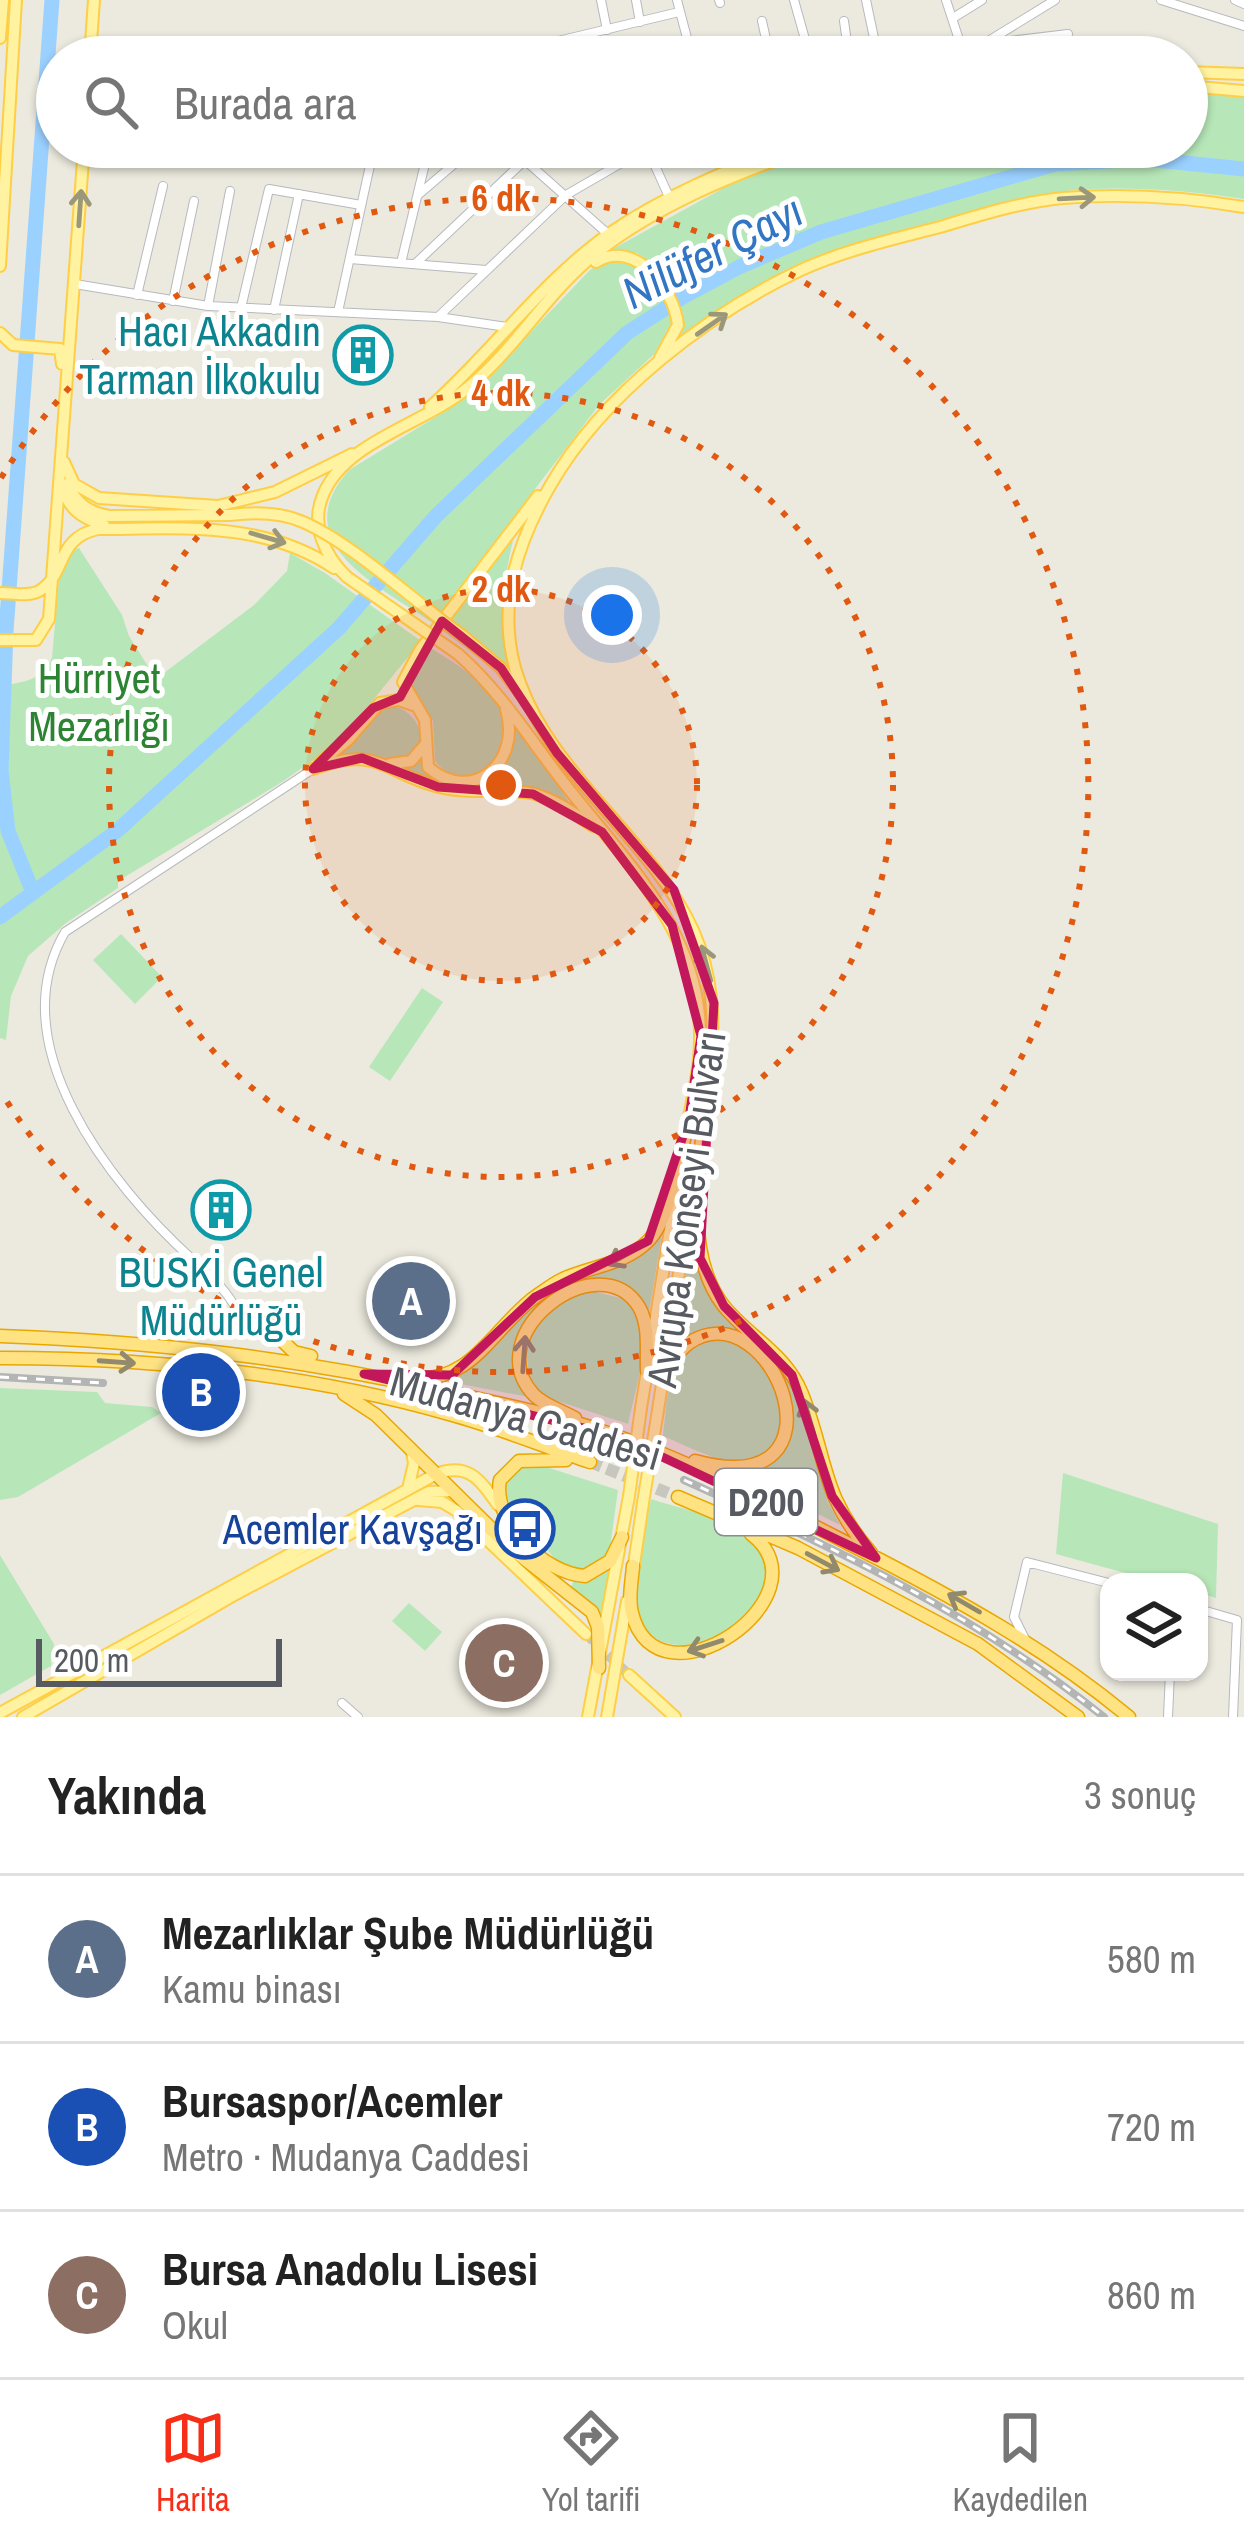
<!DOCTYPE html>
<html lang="tr">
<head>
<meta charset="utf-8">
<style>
	body { margin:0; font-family:"Archivo Narrow",sans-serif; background:#f6f6f6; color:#222 }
	.controls { position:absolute; right:36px; bottom:36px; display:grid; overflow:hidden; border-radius:24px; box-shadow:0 3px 9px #0004 }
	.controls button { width:108px; height:108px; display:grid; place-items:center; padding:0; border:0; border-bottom:3px solid #e0e0e0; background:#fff; color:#222; font:60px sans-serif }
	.scale { position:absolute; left:36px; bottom:30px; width:246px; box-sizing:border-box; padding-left:12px; border:6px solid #575b61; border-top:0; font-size:33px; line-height:42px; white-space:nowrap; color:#575b61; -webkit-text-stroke:9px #fff; paint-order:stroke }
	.you { position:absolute; left:612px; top:615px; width:42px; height:42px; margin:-30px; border:9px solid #fff; border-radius:50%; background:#1a73e8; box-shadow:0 0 0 18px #1a73e833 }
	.badge { display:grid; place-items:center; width:78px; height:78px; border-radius:50%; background:#f82f18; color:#fff; font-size:39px; font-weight:700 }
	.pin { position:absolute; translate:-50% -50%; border:6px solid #fff; box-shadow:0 3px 12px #0006 }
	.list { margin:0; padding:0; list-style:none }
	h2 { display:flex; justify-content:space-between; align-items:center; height:156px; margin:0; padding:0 48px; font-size:51px }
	h2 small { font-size:39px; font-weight:400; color:#767676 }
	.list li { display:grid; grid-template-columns:78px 1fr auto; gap:36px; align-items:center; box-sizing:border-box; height:168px; padding:0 48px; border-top:3px solid #e0e0e0 }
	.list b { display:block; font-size:45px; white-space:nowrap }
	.list p { margin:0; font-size:39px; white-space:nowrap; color:#767676 }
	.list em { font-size:39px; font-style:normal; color:#767676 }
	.icon { flex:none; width:66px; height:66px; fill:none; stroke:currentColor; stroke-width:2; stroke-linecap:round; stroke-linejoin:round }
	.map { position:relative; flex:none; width:1244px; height:1717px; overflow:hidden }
	.search { position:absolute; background:#fff; box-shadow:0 3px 9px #0004; left:36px; right:36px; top:36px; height:132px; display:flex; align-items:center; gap:30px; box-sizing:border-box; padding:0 42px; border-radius:66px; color:#767676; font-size:45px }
	.sheet { height:660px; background:#fff }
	nav { display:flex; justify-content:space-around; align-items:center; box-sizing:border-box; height:168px; border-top:3px solid #e0e0e0; background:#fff; font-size:33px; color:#767676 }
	nav a { display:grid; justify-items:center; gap:6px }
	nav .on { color:#f82f18 }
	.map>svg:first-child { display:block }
	.green { fill:#b7e7b8 }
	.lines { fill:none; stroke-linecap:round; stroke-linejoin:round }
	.river { stroke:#9bd1ff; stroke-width:15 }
	.major-tunnel { stroke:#c7c6bf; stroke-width:10; stroke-dasharray:10 5; stroke-linecap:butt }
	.highway-tunnel { stroke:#c7c6bf; stroke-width:12; stroke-dasharray:12 6; stroke-linecap:butt }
	.minor-casing { stroke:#b6b9bf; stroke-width:10 }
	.major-casing { stroke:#fecf46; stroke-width:14 }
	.highway-casing { stroke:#eaa700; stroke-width:15 }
	.minor { stroke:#fff; stroke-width:8 }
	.major { stroke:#fff2a0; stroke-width:10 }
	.highway { stroke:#ffe282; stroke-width:12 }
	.rail-casing { stroke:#b3b4b4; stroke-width:8 }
	.rail { stroke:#fff; stroke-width:3; stroke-dasharray:9; stroke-linecap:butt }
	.major-bridge-casing { stroke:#fecf46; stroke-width:14; stroke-linecap:butt }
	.major-bridge { stroke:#fff2a0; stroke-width:10 }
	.oneway { stroke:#9a977a }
	.oneway2 { stroke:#928a6d }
	.marked { fill:#c2185b; fill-opacity:0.2; stroke:#c2185b; stroke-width:9; stroke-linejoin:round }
	.ring { fill:none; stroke:#e15910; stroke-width:6; stroke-dasharray:6 12 }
	.labels { text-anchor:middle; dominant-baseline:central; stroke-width:10; stroke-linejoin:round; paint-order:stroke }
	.shield { fill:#fff; stroke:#898c90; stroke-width:3 }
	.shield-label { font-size:39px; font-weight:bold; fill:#575b61 }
	.culture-label { font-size:42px; fill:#0d838f; stroke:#fff; text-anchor:end }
	.park-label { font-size:42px; fill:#2c8432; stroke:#fff }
	.street-label { font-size:42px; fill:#575b61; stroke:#fff }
	.transit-label { font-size:42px; fill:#164399; stroke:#fff; text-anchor:end }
	.water-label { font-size:45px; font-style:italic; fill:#3275c3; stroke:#fff }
	.centre { fill:#e15910; stroke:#fff; stroke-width:6 }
	.ring-label { font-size:36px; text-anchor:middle; font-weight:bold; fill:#e15910; stroke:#fff; stroke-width:10; stroke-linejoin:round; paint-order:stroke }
</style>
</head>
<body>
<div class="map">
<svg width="1244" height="1717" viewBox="0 0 1244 1717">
	<rect width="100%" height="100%" fill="#eceade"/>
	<path class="green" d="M1187,89L1244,93V199C1192,191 1140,187 1088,189C1038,192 991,206 943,219C843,246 760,274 678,341C691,302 667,276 637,253L609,251L740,179L828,147H1187Z
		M616,259L632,264L665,299L672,313L673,326L664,345L599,405L433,623C380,586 284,544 349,470L452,407L483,382L589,271L602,261Z
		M515,533C499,592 500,641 518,699L493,669L442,630Z
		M79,548L122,615L129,636L156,679L254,605L287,571L290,553L325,573L421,641L339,742L282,782L118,881V888L66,923L28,956L11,996L6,1040L0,1038V686C23,682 42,681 52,658L59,578L63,564L73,549Z
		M429,647C453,662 479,677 496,701C527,746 469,805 435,761L433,720L417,700L410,681Z
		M393,706C424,714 433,753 397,758C378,761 357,754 337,756C359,742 368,712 393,706Z
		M512,719L573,808L532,789L443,784L403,767L420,759L430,775C473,788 523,772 512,719Z
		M121,934L162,977L135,1004L93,960Z
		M422,988L443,1002L390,1081L369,1067Z
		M663,1228L649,1312C593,1232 474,1326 529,1397L450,1382C489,1360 512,1318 550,1293C596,1262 624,1283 663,1228Z
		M691,1243L708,1290L792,1384L828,1502L840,1525L740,1475C855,1443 752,1274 675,1348Z
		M592,1291L625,1299C657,1330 636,1385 628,1424L542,1396C506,1349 539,1300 592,1291Z
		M713,1340C785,1340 809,1468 734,1462C710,1459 685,1445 663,1436C669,1392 664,1356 713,1340Z
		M0,1388L97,1392L105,1403L152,1407L161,1413L18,1497L0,1500Z
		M540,1465L618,1490L609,1555L588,1572L561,1567L502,1493L504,1479L519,1466Z
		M1063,1473L1218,1524L1216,1598L1199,1593V1582H1158L1056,1554Z
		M651,1499C680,1509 724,1516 747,1536C819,1600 659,1699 637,1609C630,1581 646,1529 651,1499Z
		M0,1555L54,1644L51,1666L0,1695Z
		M611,1567L604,1615H599L591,1603L571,1587L574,1580L598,1577Z
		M409,1603L442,1632L425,1651L392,1621Z"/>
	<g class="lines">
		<path class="river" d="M32,890L8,831L1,770L6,631L52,0
			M0,917L117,831L339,628L436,516L627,333L683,297L739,267L821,232L1055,164L1145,159L1244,169"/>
		<path class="major-tunnel" d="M586,1634L629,1675"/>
		<path class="highway-tunnel" d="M590,1462L678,1497"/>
		<defs>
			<path id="minor" d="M601,0L607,30
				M636,0L640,22
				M677,0L692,57
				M719,0L720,3
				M794,0L810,57
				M866,0L878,57
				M946,0L964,55
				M1161,0L1244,26
				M1235,0L1244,4
				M953,18L982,0
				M762,21L770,57
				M844,21L849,57
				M558,41L679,12
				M992,43L1068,34
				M964,56L1055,0
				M329,147L372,157
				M510,147L608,234
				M753,147L756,159
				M647,148L670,199
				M519,155L533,147
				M418,195L474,147
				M350,259L486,270
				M401,263L429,147
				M415,264L525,160
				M75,284L208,306L438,317L507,327
				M137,295L163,186
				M173,301L194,201
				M208,306L230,191
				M241,308L269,189L361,205
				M274,310L299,194
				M338,312L374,147
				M439,316L566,195L649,147
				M272,1332C266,1330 259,1331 254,1328C243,1321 233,1302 225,1292C216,1280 204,1270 193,1260C108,1183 0,1044 65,932L313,769
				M1199,1609L1237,1620L1233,1717
				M1025,1639L1014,1617L1027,1562L1109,1583
				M342,1703L358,1717
				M1168,1717L1170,1672"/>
			<path id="major" d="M0,38L3,0
				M90,57L94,0
				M1187,72L1244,74
				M1187,86L1244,91
				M596,262C635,238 674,289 678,325L660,358
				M0,266L16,0
				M0,333L13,345L60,349L62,364
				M430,407C492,352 542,281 610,233C664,196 726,171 786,147
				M64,462L74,484L99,498L218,506L275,492L352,454
				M60,483C69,508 78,517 104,525
				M67,484C76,503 88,512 109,516L230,515
				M347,577C325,556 310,525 323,495C344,443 419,425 461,393C510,356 541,301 587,261C647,209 739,171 815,147
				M0,593C11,593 29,597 39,591C67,575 55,538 98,529C180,529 262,520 334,568
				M463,636L501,668L521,694
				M0,640H36L49,619L84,147
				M458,654C501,692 529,738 564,783C624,860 702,933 700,1039C700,1067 693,1095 688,1122
				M506,709C522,764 471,805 428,767L425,720L403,682L420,650L538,496
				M320,763L348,740L380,703L399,700L413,705
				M390,764L411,761L424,746
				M313,769C377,744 384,773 439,787C471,795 503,787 535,794C556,800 575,814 593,826
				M708,1087C728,941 679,895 589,791C557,753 529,716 515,668C497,602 518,542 550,486C603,394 706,315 801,270C845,250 894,239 940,227C980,215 1021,202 1063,198C1124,193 1184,197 1244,207
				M651,1347L676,1193
				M641,1408L648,1365
				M658,1410L693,1182
				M408,1489L414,1463L412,1452
				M418,1500L442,1502L457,1511L586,1634
				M633,1571L643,1503
				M629,1675L675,1717
				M0,1713L436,1474C469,1462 480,1480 498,1505
				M23,1717L236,1594L429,1492L452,1491
				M588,1717L629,1496
				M607,1717L627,1601"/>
			<path id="highway" d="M709,1080C703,1147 679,1248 723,1305C748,1337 786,1353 802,1394C828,1460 820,1494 871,1553
				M273,1332L294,1352L311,1356
				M0,1336C156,1342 290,1357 443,1391C496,1403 550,1413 602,1431C691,1461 775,1506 859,1549C955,1598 1046,1648 1129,1717
				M0,1358C150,1358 305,1373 449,1414C497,1427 543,1446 590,1462
				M664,1371C672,1361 679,1350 689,1343C773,1287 856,1505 695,1461
				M412,1378C470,1384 492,1331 531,1300C541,1293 552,1284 563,1279C591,1266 624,1265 648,1241C672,1217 680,1152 689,1118
				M344,1394L376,1415L512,1549L592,1612L598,1627L599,1668
				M575,1418C562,1411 544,1405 534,1395C477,1334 599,1242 639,1307C650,1326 646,1351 647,1371
				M566,1460L519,1461L500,1480C492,1522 543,1573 585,1576L610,1561L622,1537
				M678,1497L798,1548L978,1644L1078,1717
				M633,1566C632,1580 628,1598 632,1613C657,1715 832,1596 751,1534"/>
		</defs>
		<use href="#minor" class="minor-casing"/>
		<use href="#major" class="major-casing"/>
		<use href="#highway" class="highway-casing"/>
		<use href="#minor" class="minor"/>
		<use href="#major" class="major"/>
		<use href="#highway" class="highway"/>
		<defs>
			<path id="rail" d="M0,1377L103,1383
				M684,1480C831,1546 977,1615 1104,1717"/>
		</defs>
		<use href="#rail" class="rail-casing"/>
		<use href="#rail" class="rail"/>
		<defs>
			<path id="major-bridge" d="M230,515C254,512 280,512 303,522C352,543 417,604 463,636
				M347,577L458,654
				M629,1496L641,1408
				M643,1503L658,1410"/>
		</defs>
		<use href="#major-bridge" class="major-bridge-casing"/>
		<use href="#major-bridge" class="major-bridge"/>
	</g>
	<defs><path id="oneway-shaft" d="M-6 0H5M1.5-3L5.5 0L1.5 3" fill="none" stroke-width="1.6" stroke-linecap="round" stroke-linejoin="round" transform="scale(3)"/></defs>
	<g class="oneway">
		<use href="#oneway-shaft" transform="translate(1077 198) rotate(-3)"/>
		<use href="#oneway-shaft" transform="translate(80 208) rotate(-86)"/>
		<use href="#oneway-shaft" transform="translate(712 324) rotate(-35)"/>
		<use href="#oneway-shaft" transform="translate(268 538) rotate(16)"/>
		<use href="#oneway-shaft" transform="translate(706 963) rotate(-105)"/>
	</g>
	<g class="oneway2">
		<use href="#oneway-shaft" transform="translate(624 1256) rotate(151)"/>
		<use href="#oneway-shaft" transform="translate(524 1354) rotate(-86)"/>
		<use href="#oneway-shaft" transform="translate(117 1362) rotate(4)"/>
		<use href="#oneway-shaft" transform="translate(809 1417) rotate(-106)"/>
		<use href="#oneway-shaft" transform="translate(823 1562) rotate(28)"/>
		<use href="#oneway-shaft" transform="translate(964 1603) rotate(-150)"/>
		<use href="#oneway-shaft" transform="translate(705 1646) rotate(162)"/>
	</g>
	<path class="marked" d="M442,621L501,668L557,753L674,890L714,1003L700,1258L724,1306L792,1375L832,1496L876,1558L620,1437L364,1374L452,1375L535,1297L648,1241L689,1118L701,1036L672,925L602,832L533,794L438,787L362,758L313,769L373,708L400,697Z"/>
	<circle cx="501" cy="785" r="196" fill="#e15910" fill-opacity=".12"/>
	<g class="ring">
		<circle cx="501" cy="785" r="196"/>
		<circle cx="501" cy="785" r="392"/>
		<path d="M1 478A587 587 0 1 1 1 1092"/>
	</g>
	<defs>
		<symbol id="building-ring" viewBox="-11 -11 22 22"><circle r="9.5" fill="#fff" stroke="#0f9aa8" stroke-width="1.5"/><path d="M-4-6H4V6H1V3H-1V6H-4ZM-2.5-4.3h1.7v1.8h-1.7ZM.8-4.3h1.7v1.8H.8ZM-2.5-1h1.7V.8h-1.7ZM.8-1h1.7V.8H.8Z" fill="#0f9aa8"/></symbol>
		<symbol id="bus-ring" viewBox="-11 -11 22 22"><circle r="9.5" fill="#fff" stroke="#1a4fb4" stroke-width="1.5"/><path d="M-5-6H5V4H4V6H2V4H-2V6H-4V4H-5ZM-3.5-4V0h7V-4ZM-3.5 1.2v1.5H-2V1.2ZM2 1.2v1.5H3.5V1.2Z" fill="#1a4fb4"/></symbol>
	</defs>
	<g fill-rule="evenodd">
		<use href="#building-ring" x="330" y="322" width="66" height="66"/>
		<use href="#building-ring" x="188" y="1177" width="66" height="66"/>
		<use href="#bus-ring" x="492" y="1496" width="66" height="66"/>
	</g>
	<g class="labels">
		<rect class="shield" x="715" y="1469" width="102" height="66" rx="9"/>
		<g class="shield-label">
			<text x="766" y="1502">D200</text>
		</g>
		<g class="culture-label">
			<text x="321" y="331">Hacı Akkadın<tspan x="321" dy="48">Tarman İlkokulu</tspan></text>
			<text x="221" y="1272" text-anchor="middle">BUSKİ Genel<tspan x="221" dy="48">Müdürlüğü</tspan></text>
		</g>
		<g class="park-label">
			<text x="99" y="678">Hürriyet<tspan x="99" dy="48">Mezarlığı</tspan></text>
		</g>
		<g class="street-label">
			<text transform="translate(686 1209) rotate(-82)">Avrupa Konseyi Bulvarı</text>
			<text transform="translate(526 1418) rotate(16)">Mudanya Caddesi</text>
		</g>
		<g class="transit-label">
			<text x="483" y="1529">Acemler Kavşağı</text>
		</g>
		<g class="water-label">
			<text transform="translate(712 251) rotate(-27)">Nilüfer Çayı</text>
		</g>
	</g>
	<circle cx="501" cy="785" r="18" class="centre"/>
	<g class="ring-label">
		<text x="501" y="211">6 dk</text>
		<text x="501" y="406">4 dk</text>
		<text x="501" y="602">2 dk</text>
	</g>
</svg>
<div class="controls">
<button><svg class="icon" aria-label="layers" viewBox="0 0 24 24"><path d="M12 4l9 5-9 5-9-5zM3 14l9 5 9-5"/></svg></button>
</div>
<div class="scale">200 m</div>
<div class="you"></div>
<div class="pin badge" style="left:411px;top:1301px;background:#5c6f8a">A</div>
<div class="pin badge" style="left:201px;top:1392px;background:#1a4fb4">B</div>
<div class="pin badge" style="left:504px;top:1663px;background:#8d6e63">C</div>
<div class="search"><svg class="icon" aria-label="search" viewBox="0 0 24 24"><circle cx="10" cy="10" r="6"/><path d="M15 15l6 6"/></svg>Burada ara</div>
</div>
<section class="sheet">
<h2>Yakında<small>3 sonuç</small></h2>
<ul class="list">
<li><span class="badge" style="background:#5c6f8a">A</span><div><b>Mezarlıklar Şube Müdürlüğü</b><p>Kamu binası</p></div><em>580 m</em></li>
<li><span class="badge" style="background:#1a4fb4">B</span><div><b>Bursaspor/Acemler</b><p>Metro · Mudanya Caddesi</p></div><em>720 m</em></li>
<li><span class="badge" style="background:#8d6e63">C</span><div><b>Bursa Anadolu Lisesi</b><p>Okul</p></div><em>860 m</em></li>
</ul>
</section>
<nav>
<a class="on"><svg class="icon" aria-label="map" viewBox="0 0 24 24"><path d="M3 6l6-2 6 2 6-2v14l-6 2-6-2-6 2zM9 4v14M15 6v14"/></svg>Harita</a>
<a><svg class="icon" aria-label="directions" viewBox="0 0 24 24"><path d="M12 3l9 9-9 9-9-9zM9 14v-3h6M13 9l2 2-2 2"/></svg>Yol tarifi</a>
<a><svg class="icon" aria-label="saved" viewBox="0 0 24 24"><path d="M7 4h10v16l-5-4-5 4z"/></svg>Kaydedilen</a>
</nav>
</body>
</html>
